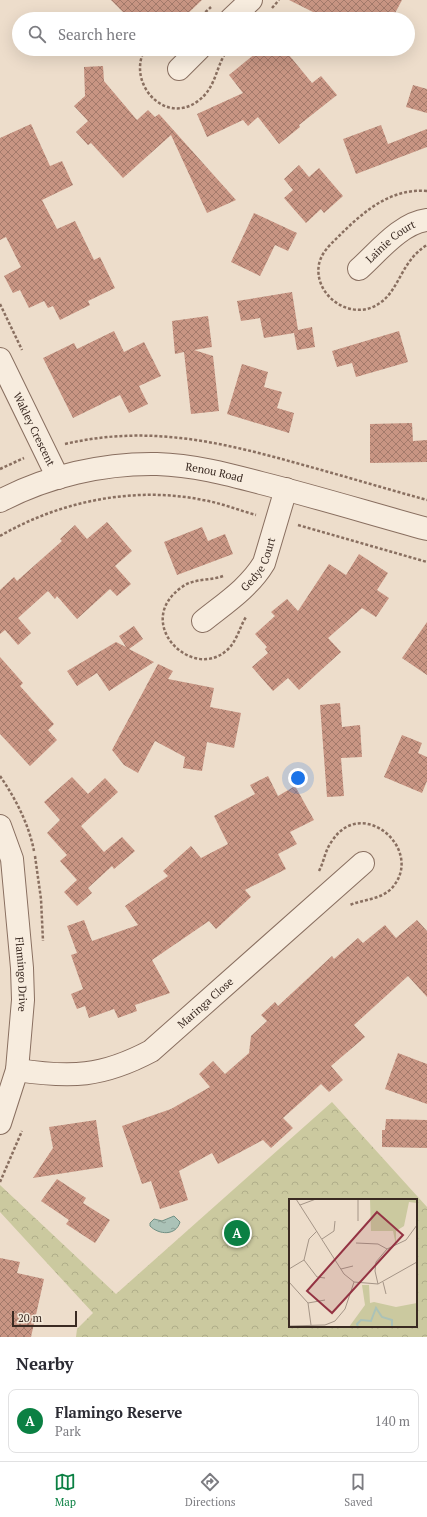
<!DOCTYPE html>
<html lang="en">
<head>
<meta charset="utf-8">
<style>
	body { margin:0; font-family:"PT Serif",serif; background:#f2f2f3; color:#2b2b33 }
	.scale { position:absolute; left:12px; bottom:10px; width:65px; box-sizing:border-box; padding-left:4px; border:2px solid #3a2a22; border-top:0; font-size:11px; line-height:14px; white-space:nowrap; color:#3a2a22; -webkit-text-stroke:3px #f4e9da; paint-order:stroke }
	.you { position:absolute; left:298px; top:778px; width:14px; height:14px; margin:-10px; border:3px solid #fff; border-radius:50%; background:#1a73e8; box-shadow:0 0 0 6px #1a73e833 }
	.badge { display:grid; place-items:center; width:26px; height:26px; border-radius:50%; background:#0b8043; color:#fff; font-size:13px; font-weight:700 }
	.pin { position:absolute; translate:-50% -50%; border:2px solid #fff; box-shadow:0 1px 4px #0006 }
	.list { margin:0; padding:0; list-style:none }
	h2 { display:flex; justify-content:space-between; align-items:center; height:52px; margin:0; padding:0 16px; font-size:17px }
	h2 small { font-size:13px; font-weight:400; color:#7c7c81 }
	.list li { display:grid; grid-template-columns:26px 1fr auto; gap:12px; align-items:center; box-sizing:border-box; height:64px; margin:0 8px 8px; padding:0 8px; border:1px solid #e1e1e2; border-radius:8px }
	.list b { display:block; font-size:15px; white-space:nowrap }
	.list p { margin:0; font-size:13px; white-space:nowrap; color:#7c7c81 }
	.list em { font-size:13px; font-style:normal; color:#7c7c81 }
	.icon { flex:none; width:22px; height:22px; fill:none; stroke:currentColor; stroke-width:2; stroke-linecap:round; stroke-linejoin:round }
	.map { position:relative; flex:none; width:427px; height:1337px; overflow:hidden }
	.search { position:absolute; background:#fff; box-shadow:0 4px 16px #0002; left:12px; right:12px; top:12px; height:44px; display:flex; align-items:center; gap:10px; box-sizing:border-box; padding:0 14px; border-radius:22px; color:#7c7c81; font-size:15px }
	.sheet { height:124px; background:#fff }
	nav { display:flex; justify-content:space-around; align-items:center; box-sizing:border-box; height:56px; border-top:1px solid #e1e1e2; background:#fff; font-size:11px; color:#7c7c81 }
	nav a { display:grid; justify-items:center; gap:2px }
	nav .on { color:#0b8043 }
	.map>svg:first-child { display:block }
	.park { fill:url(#park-crowns); fill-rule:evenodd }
	.water { fill:url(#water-ripples); stroke:#719084 }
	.building { fill:url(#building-cross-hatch) }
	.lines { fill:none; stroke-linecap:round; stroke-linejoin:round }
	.minor-casing { stroke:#896f60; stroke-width:24 }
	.path { stroke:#896f60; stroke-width:2.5; stroke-dasharray:3 2; stroke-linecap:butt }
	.minor { stroke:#f7ecde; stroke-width:22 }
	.labels { text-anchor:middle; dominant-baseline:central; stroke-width:3.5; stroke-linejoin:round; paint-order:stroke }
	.street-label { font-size:11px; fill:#3a2a22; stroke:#f4e9da }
	.inset-river { fill:none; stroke:#abc2b7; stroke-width:2 }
	.inset-road { fill:none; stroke:#a59587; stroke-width:1 }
	.view { fill:#943343; fill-opacity:0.15; stroke:#943343; stroke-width:2 }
	.inset-edge { fill:none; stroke:#3a2a22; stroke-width:2 }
</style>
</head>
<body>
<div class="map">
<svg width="427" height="1337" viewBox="0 0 427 1337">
	<defs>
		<pattern id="park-crowns" width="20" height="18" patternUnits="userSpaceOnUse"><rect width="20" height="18" fill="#cbc99f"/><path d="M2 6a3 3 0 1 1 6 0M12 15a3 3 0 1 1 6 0" fill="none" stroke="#afad89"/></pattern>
		<pattern id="water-ripples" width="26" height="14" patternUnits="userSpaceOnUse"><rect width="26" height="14" fill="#abc2b7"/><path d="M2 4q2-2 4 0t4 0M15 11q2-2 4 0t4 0" fill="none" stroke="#8c9e94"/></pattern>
		<pattern id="building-cross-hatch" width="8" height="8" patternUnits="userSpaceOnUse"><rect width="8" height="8" fill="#c89583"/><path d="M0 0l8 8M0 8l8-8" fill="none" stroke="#a37a6b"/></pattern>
	</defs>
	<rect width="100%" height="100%" fill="#edddcb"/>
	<path class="park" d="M332,1102L427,1207V1337H76L77,1329L93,1313L0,1212V1185L116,1294ZM290,1200H416V1326H290Z"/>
	<path class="water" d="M174,1216L180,1222C176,1236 159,1235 150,1226V1223L154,1219L162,1221Z"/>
	<path class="building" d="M111,0H202L182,19H130Z
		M289,0H402L392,19H312L315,13Z
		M261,49H284L312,83L321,76L337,95L299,125L300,127L279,144L258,117L248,126L243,120L207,137L197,114L243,93L229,75Z
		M103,66L104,81L137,120L148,110L155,117L159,114L236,200L207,213L171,135L123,178L91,143L88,145L76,132L88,121L74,106L85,96L84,67Z
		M413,85L427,89V113L406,107Z
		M31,124L50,166L62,161L73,185L42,200L57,229L75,221L94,260L100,257L115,288L88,301L90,305L60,320L53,306L48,308L44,301L29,308L20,290L13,293L4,276L21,267L6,237L0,240V138Z
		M381,125L388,144L427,129V147L356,174L343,139Z
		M299,165L309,177L319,168L343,196L324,213L321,209L306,223L284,198L293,190L284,179Z
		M254,213L297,233L288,251L275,245L260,276L231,262Z
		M292,292L298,330L312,327L315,347L297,350L294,333L264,338L260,318L241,321L237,301Z
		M208,316L212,347L194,350L213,356L219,411L191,414L184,352L175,354L172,321Z
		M114,331L124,352L144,342L161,376L139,386L148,404L129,413L120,395L73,418L43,358L74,343L77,349Z
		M399,331L408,362L356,377L352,363L337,367L332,351Z
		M242,364L268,372L264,387L282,392L277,408L294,413L289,433L227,414Z
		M412,423L413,441L427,440V462L370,463V424Z
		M107,522L132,551L115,566L131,584L117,596L110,589L77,619L57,596L55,599L48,591L18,618L31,633L18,645L5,630L0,634V590L14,577L17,581L62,541L60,539L75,525L87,539Z
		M202,527L208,541L225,534L233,554L177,575L164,542Z
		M359,554L388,573L377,590L389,598L376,617L362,608L328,638L341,652L299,690L288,678L273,691L252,667L268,653L265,649L267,647L255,634L275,616L271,612L287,599L298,611L329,564L346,575Z
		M427,622V675L402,658Z
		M134,626L143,639L129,649L154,662L109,691L97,673L77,686L67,671L116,642L126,647L119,636Z
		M0,657L23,683L20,686L54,724L48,730L57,740L30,766L0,734Z
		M158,664L173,671L168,679L214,688L210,707L241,713L234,748L207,742L202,771L183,768L185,757L155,741L138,773L124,765L112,750Z
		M340,703L342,727L360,725L362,757L341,758L344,796L327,797L320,705Z
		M402,735L422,743L418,753L427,757V781L422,793L384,777Z
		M268,776L278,796L295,786L314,820L290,832L297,844L278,854L286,869L245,890L251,897L216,929L209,921L152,960L170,993L135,1005L137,1011L118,1018L114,1009L89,1018L85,1006L77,1009L71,994L83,989L71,955L77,953L67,926L84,920L92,941L138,925L125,906L168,876L163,871L191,846L201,858L228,844L214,816L255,794L250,785Z
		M72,777L88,794L105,778L118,792L81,826L104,852L122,837L135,851L114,869L112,866L88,888L92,893L77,906L64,892L77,880L60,861L67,855L47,833L60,820L44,802Z
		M417,920L427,931V997L408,976L354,1025L365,1037L331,1066L343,1080L329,1092L321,1084L283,1118L293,1128L271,1148L263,1140L218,1164L212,1153L179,1171L188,1200L160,1209L151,1181L142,1184L122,1126L171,1109L210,1087L199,1074L213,1061L225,1074L249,1053L251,1036L267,1021L261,1015L275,1002L278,1006L332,956L334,959L358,938L363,943L385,925L396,938Z
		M398,1053L427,1064V1104L385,1089Z
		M386,1119L427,1120V1148L382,1147V1130H385Z
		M96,1120L103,1167L33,1178L53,1148L49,1127Z
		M57,1179L86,1198L83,1203L110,1220L95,1243L66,1224L69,1220L41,1201Z
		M0,1258L20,1262L17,1273L44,1279L31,1337H0Z"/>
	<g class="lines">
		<defs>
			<g id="minor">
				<path d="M231,19L251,0"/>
				<path d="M179,69L199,49"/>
				<path id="s1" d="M359,269C378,252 401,223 427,220"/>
				<path id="s2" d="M0,359L58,478"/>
				<path id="s3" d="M0,501C47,476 104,463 157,464C193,465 227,474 261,483C317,497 372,514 427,529"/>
				<path id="s4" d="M203,621C224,604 249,588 264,563L286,489"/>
				<path id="s5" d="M0,826L12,859L22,968L23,1000L17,1070L0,1123"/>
				<path id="s6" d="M17,1070C71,1078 102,1077 151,1051L363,863"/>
			</g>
		</defs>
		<use href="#minor" class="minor-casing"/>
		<path class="path" d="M272,8L279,0
			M198,19L211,7
			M145,49C126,83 165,126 198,101C217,87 215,67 228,49
			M427,191C391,188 364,211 340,235C332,243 322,251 319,264C313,296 352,323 380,303C400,289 401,261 427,245
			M0,304L22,350
			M65,444C151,424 225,443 307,466C347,477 387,489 427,500
			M0,469L24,458
			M298,525L427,562
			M0,536C60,501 135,486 203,500C221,503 238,510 256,515
			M223,576C210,581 194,578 182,587C132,622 191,681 226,651C237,642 239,628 246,617
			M0,776C16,799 29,825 34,851
			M35,856L41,899L43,941
			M319,871C324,862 325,850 332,841C362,794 427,851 391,889C379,900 364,899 350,905
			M0,1182L22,1131"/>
		<use href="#minor" class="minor"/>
	</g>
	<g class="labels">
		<g class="street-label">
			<text stroke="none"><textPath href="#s1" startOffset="42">Lainie Court</textPath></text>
			<text stroke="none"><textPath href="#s2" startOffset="78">Wakley Crescent</textPath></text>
			<text stroke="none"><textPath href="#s3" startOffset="221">Renou Road</textPath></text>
			<text stroke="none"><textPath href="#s4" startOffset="81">Gedye Court</textPath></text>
			<text stroke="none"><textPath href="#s5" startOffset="151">Flamingo Drive</textPath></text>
			<text stroke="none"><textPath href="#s6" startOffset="211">Maringa Close</textPath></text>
		</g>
	</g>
	<g transform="translate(289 1199)">
		<rect width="128" height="128" fill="#edddcb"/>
		<path d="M81,0H128V4L120,3L115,27L107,32V46L104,32H82ZM73,86H80L81,104L85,103L107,108L128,104V128H60L76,106Z" fill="#cbc99f"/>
		<path class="inset-river" d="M69,128L68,125L72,121L82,122L87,109L93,118L103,121V128"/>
		<path class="inset-road" d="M7,0L55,75L65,83L89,85L128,63M11,6L27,0M69,22V0M33,40L45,32L46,22M67,44L89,45L98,50M15,61L28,78L36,79M0,70L15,61L20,40L28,32M52,70L64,67M0,83L19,104L22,126M94,83L97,95M89,85L86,72L87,63L98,50L117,41L128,26M19,104L36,101M0,127L36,126L46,122L56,110L65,83"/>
		<path class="view" d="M88,13L114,36L43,114L18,92Z"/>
		<rect width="128" height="128" class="inset-edge"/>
	</g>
</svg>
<div class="scale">20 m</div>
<div class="you"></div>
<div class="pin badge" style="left:237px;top:1233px">A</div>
<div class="search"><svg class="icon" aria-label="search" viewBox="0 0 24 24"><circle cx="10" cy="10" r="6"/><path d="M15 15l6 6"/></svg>Search here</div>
</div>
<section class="sheet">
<h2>Nearby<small></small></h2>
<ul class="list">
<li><span class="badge">A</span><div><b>Flamingo Reserve</b><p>Park</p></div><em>140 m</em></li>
</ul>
</section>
<nav>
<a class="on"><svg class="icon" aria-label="map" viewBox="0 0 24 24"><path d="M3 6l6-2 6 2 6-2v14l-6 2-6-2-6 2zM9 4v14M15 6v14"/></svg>Map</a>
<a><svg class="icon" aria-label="directions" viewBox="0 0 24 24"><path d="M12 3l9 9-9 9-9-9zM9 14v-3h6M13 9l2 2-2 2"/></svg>Directions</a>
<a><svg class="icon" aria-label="saved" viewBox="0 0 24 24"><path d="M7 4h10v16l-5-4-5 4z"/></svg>Saved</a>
</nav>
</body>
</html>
